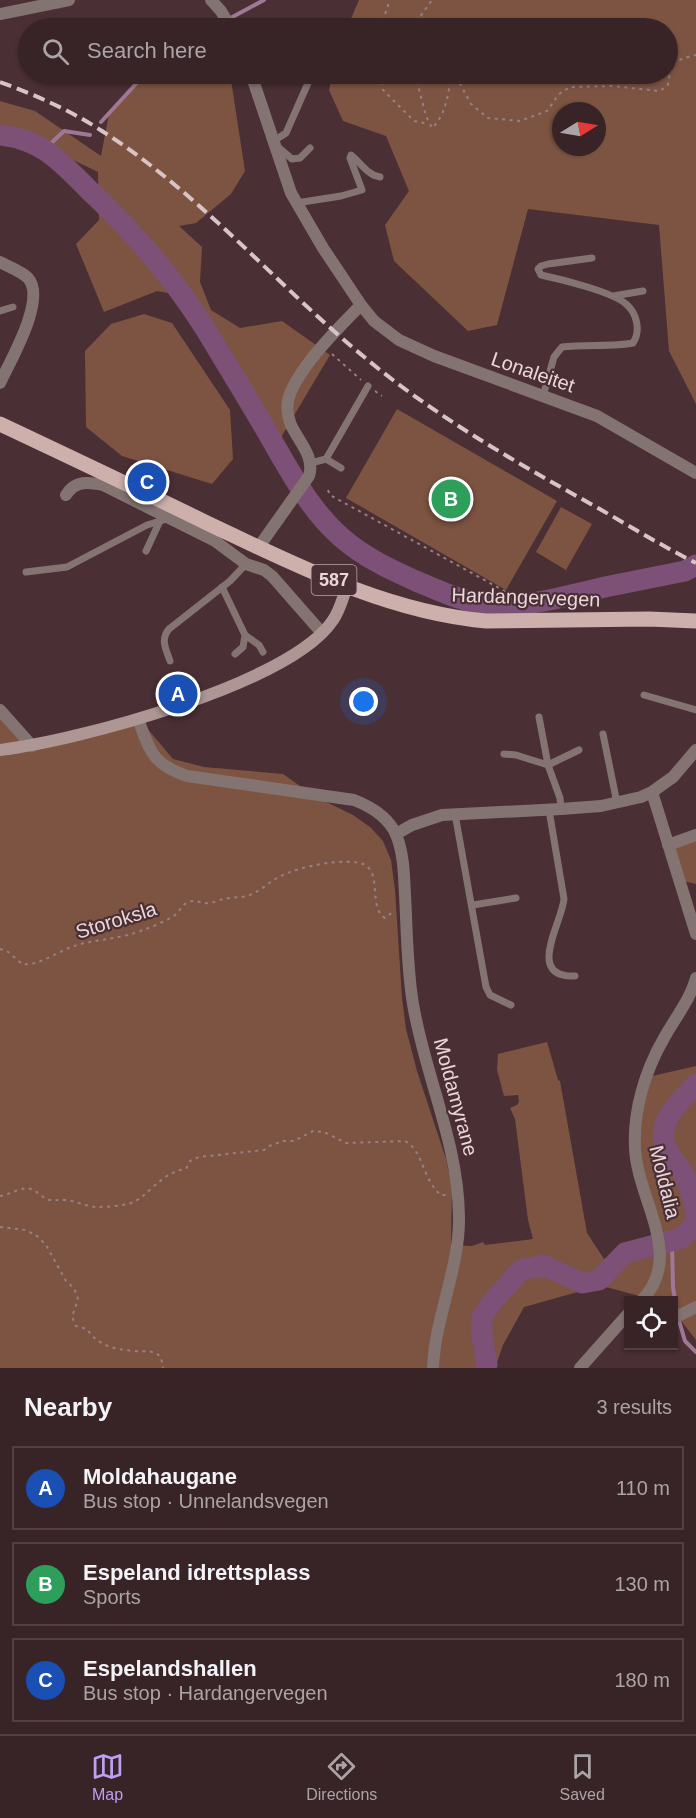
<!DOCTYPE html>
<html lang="en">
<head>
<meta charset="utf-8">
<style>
	body { margin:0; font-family:Arial,sans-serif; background:#3f2b2f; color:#f1f3f6 }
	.controls { position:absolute; right:18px; bottom:18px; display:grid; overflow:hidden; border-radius:0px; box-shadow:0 2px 4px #0004 }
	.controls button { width:54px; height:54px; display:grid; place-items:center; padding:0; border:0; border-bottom:2px solid #524044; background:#382327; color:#f1f3f6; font:30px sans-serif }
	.compass { position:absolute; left:552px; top:102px; width:54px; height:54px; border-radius:50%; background:#382327; box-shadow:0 2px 4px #0004; rotate:79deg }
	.you { position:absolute; left:364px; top:702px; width:21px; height:21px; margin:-15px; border:4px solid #fff; border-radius:50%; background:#1a73e8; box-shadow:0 0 0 9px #1a73e833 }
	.badge { display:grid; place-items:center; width:39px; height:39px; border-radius:50%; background:#bca0f2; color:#fff; font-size:20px; font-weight:700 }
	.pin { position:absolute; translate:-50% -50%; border:3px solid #fff; box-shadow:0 2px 6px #0006 }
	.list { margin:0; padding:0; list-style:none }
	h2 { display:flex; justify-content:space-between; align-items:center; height:78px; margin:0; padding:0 24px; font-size:26px }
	h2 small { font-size:20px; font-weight:400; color:#aba4a7 }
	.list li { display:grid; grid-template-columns:39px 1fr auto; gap:18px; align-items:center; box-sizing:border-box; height:84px; margin:0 12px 12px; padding:0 12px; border:2px solid #524044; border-radius:0px }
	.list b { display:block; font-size:22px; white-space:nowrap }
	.list p { margin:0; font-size:20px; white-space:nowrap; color:#aba4a7 }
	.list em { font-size:20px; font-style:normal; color:#aba4a7 }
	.icon { flex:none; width:33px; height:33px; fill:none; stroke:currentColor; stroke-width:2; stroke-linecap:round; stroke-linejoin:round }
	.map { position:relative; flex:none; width:696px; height:1368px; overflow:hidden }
	.search { position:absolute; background:#382327; box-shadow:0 2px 4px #0004; left:18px; right:18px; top:18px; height:66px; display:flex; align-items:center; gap:15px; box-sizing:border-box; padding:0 21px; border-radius:33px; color:#aba4a7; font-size:22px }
	.sheet { height:366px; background:#382327 }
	nav { display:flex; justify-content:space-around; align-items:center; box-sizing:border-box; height:84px; border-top:2px solid #524044; background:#382327; font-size:16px; color:#aba4a7 }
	nav a { display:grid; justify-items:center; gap:3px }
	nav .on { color:#bca0f2 }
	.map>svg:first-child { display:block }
	.green { fill:#7d5442; fill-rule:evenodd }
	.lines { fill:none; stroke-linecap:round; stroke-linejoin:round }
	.stream { stroke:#9e7895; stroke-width:4 }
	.river { stroke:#7d5077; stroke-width:21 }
	.path { stroke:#978084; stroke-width:2; stroke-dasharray:3 4.5; stroke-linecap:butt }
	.service { stroke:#837472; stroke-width:7 }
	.minor { stroke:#837472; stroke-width:12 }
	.tertiary { stroke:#837472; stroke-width:12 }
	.secondary { stroke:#ad9693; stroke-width:12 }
	.primary { stroke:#cdafab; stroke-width:15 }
	.rail { stroke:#d8c4c7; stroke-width:4; stroke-dasharray:12 6; stroke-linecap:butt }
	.labels { text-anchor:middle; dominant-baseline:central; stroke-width:4.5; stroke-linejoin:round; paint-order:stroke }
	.shield { fill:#4a2f34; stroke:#baa5a8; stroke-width:1.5 }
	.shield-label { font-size:18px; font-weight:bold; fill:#ead7da }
	.street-label { font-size:20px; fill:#ead7da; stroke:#4a2f34 }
</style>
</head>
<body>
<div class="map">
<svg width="696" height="1368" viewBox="0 0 696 1368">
	<rect width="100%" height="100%" fill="#4a2f34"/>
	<path class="green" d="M359,0H696V404L669,351L659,225L528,209L497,325L468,331L394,261L385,225L409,191L386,136L343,121L329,90L333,74H668V28H347ZM561,111H597V147H561Z
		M173,22L199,26L201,28H157Z
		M146,74H227L231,80L245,171L231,194L196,223L179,226L202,247L200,282L211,310L240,328L282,321L330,355L277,444L255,424L242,384L189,297L157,291L104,312L76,244L99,220L98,172L11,130L0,128V101L35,111L101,156L109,114L146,76Z
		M144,314L172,323L230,410L233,459L212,484L122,456L86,427L85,351L111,324Z
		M397,409L557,501L506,590L346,498Z
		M561,507L592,524L566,570L536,552Z
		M0,713L23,742L131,718L146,727L173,759L204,767L283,774L314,796L353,815L370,827L383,841L391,860L395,890L402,998L406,1029L417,1071L446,1159L452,1188L451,1245L472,1246L483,1242L485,1245L533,1239L528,1220L515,1119L510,1108L517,1105L519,1102L518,1095L504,1096L497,1070L498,1054L547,1042L558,1080L560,1081L587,1233L604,1259L638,1239L653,1236L633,1127L648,1077L696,1066V1340L679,1318L674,1320V1300H649L647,1298L606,1287L585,1290L524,1307L503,1345L495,1368H0Z
		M696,835V884L683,881L673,843Z"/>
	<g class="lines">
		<path class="stream" d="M212,28L264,0
			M101,122L145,74
			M45,149L64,131L90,135
			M672,1242L673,1287L677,1314L685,1341L696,1352"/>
		<path class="river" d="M0,135C43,140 61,162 90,191C134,232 174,279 206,330C230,370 255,410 278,451C296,482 314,514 342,538C364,557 389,569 416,581C438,590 460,601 484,604C527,609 568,595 610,586C635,581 660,576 685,571L696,565
			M696,1084C678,1103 653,1124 668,1153C671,1158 676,1162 679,1167C689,1181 692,1196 696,1212
			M486,1368L487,1364L482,1337V1317L492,1302L521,1270L543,1265L582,1283L599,1280L625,1253L682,1238L694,1225L696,1219"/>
		<path class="path" d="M380,28L388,6V0
			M412,28L432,0
			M382,74L383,90L414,121L428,124
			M415,74L426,116L432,128C444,117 448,98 450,82L453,79L458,80L471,104L488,118L520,121L547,111L559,94L570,87L612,86L660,91L668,85C671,61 673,61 696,55
			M332,354L361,380
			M375,391L382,396
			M328,490L330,495L508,593
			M0,949L7,951L22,964C38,967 62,949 77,945C99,939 121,939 143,930C152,927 163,922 172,917C179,914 181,905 188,902C195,899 199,903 206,903C212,904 218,900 223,899C232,897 242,898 250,895C262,890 270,881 281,876C297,867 349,856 365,865C382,875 368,907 385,918L394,911
			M0,1196C10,1195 21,1186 31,1189C37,1191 41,1196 46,1199C51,1201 55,1200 60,1200C72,1199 84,1206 96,1207C106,1207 119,1206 128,1204C148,1199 158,1173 186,1169L190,1161L199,1157L264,1150L269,1146L283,1141H294L313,1131L324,1132L346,1143L405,1141C420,1149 422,1169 431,1183C434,1188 437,1191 440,1195H447
			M0,1227L26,1230L37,1236L46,1245L66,1281L74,1288L78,1299L72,1317L76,1326L87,1329C98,1346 114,1349 134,1351C145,1352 152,1349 161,1357L163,1368"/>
		<path class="service" d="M310,148L300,158L292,159L272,142L286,133L312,74
			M296,203L341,196L362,190L350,158L351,155C360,162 367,175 380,177
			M613,296L643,291
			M0,311L13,307
			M543,396L554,357L562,347C585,344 613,347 633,343C641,331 637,313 626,304C613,292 560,279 541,275L538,269L541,266L548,264L592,258
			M326,459L368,386
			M311,463L326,459L341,468
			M146,551L159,523
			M26,572L67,567L147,525L167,519
			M222,587L245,635L259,645L263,652
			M235,654L243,647L245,635
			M170,661C166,649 160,640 169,629L230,581L246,564
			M644,695L696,710
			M539,717L548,765L560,798L561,809
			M603,734L617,803
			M504,754L516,755L548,765L579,750
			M549,810L564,899C562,923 525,978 575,976
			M455,814L486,987L490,995L511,1005
			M473,905L516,898"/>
		<path class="minor" d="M211,0L221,11L231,28
			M251,74L291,193L323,248L361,305L374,321L399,340L434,356L597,416L696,473
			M0,262C9,267 21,271 28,278C47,299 10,361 0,383
			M66,495C75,480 89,482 103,485L215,541L246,564L264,570L272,576L322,633
			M258,548L309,476C315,457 299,442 291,425C288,417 286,406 289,397C298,368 339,327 361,305
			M0,710L32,746
			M652,792L696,934
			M396,834L412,825L442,815L561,809L601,806L641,797L652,792L673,777L696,750
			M668,845L696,835
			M642,1300C685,1256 637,1199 635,1148C633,1111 645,1071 664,1038C675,1018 690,1000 696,978
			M674,1318L696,1307
			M580,1368L628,1314"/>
		<path class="tertiary" d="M0,14L69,0
			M138,719C150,751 152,764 187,776L354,800C372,807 390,818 397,837C404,856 404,876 405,895C407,931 407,969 413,1004C425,1076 458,1142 459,1216C460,1268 435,1316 433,1368"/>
		<path class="secondary" d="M0,750C76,741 291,684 333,620C340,610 343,597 347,586"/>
		<path class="primary" d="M0,424C70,457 140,490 209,524C298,566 387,612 486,621L649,619L696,621"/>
		<path class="rail" d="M0,82C35,95 70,110 102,131C201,194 278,287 369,361C437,417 512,460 589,503C625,523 660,545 696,563"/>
	</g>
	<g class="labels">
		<rect class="shield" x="311.5" y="565" width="45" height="30" rx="4.5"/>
		<g class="shield-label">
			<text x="334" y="580">587</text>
		</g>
		<g class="street-label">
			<text transform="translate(533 372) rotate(19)">Lonaleitet</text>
			<text transform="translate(526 597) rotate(2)">Hardangervegen</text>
			<text transform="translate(116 920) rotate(-17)">Storoksla</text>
			<text transform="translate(456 1097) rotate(75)">Moldamyrane</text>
			<text transform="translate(665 1182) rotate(76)">Moldalia</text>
		</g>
	</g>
</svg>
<div class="controls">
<button><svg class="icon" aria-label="locate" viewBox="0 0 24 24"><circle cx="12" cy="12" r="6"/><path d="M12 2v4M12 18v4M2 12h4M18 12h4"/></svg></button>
</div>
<svg class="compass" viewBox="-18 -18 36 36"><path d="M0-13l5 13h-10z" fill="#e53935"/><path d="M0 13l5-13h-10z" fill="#aba4a7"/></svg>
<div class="you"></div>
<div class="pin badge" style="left:178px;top:694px;background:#1a4fb4">A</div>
<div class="pin badge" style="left:451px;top:499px;background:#2e9e5b">B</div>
<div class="pin badge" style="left:147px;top:482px;background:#1a4fb4">C</div>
<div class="search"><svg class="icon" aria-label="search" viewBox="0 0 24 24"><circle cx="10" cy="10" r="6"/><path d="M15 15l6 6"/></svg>Search here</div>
</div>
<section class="sheet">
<h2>Nearby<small>3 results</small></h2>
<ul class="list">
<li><span class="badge" style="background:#1a4fb4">A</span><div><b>Moldahaugane</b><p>Bus stop · Unnelandsvegen</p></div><em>110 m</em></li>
<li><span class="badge" style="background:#2e9e5b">B</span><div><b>Espeland idrettsplass</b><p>Sports</p></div><em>130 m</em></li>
<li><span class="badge" style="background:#1a4fb4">C</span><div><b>Espelandshallen</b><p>Bus stop · Hardangervegen</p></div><em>180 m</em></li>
</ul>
</section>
<nav>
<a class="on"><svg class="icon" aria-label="map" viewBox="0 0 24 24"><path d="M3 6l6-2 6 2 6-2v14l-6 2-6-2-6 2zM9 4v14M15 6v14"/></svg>Map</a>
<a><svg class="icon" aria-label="directions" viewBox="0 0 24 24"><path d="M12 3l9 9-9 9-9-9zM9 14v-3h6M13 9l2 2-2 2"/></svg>Directions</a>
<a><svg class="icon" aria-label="saved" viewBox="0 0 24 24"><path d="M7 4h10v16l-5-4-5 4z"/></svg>Saved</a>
</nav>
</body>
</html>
